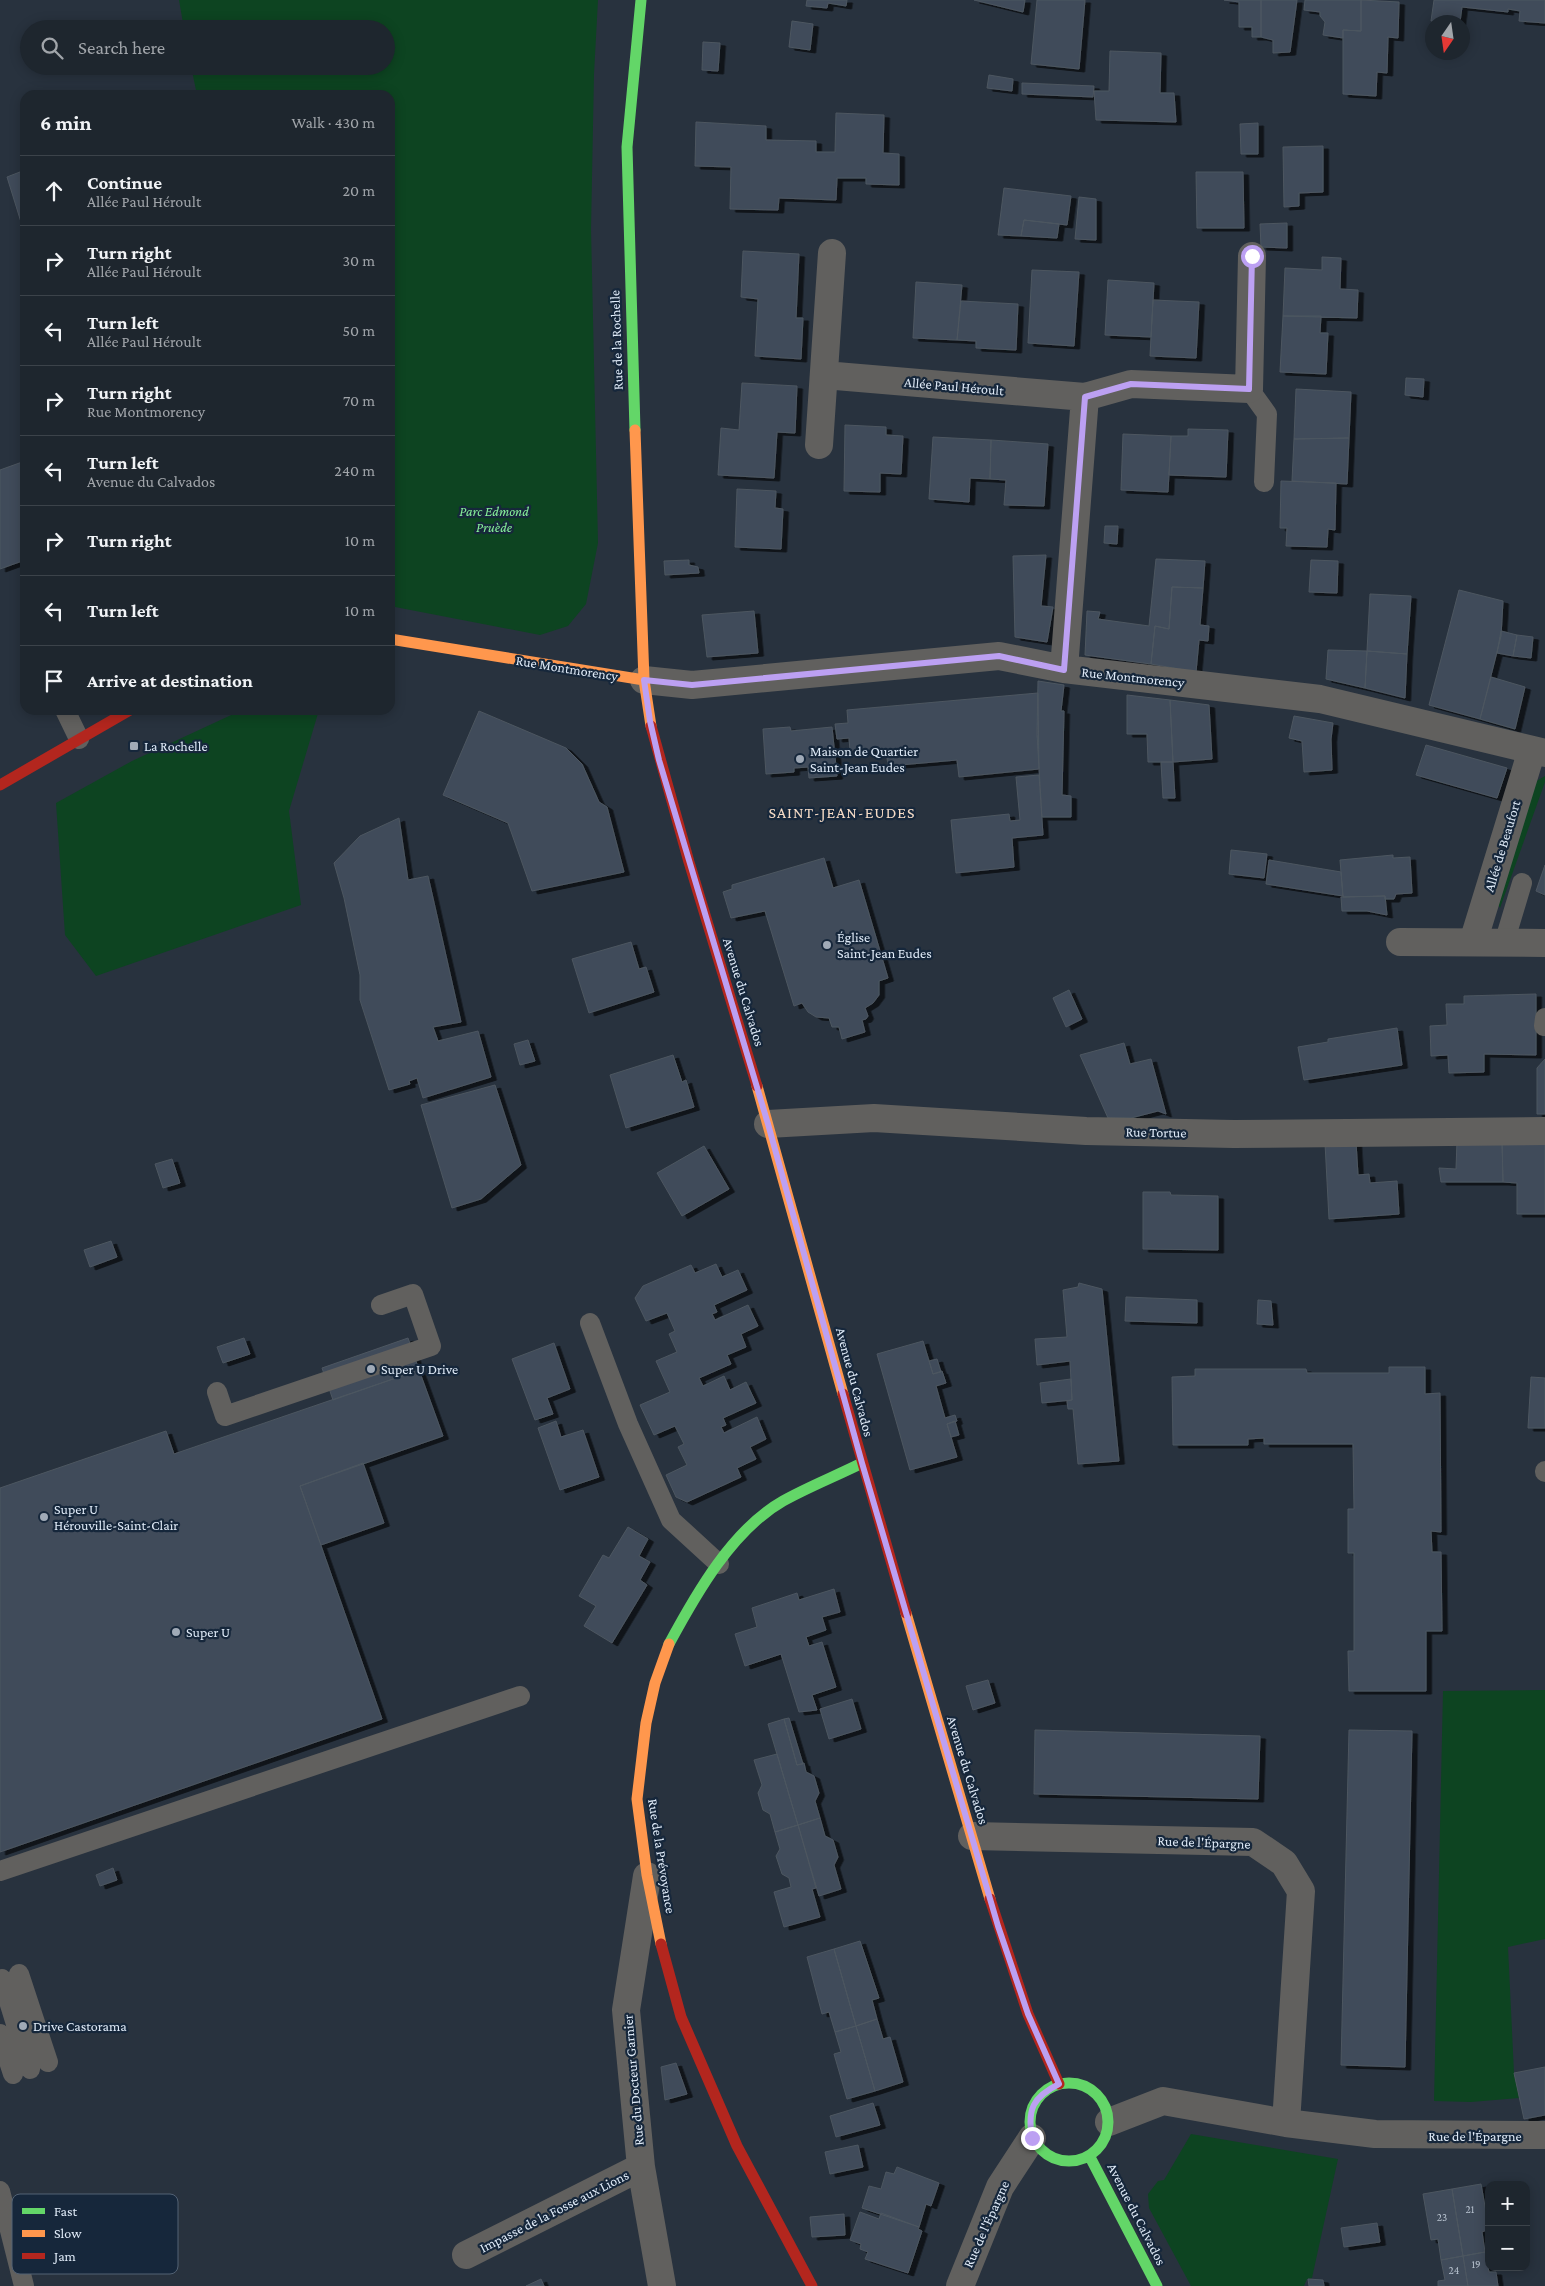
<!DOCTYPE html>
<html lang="en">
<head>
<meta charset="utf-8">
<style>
	body { margin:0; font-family:"Crimson Pro",serif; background:#262e36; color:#f1f3f6 }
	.controls { position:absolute; right:15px; bottom:15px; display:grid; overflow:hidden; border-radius:10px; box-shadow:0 2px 12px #0003 }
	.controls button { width:45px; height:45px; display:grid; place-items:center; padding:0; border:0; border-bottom:1px solid #3c434a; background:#1e262e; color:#f1f3f6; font:25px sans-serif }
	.compass { position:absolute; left:1425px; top:15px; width:45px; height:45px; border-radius:50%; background:#1e262e; box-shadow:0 2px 12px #0003; rotate:193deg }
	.stop { position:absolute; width:15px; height:15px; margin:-11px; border:4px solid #bca0f2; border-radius:50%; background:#fff }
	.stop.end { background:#bca0f2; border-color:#fff; box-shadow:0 1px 5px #0008 }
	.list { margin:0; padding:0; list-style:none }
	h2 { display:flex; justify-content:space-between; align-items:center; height:65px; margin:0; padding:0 20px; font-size:21px }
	h2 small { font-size:16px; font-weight:400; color:#a1a5aa }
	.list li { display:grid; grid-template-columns:32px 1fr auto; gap:15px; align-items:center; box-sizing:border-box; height:70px; padding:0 20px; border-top:1px solid #3c434a }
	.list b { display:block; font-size:19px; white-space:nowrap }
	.list p { margin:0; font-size:16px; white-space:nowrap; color:#a1a5aa }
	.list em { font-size:16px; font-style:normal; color:#a1a5aa }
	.icon { flex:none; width:28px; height:28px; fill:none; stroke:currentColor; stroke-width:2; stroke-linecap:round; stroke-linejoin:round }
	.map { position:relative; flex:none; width:1545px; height:2286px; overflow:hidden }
	.search { position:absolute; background:#1e262e; box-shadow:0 2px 12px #0003; left:20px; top:20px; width:375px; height:55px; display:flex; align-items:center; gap:12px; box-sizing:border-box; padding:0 18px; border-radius:28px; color:#a1a5aa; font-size:19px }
	.panel { position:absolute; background:#1e262e; box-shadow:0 2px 12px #0003; left:20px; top:90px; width:375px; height:625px; border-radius:15px }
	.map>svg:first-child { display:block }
	.green { fill:#0d4421 }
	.building { fill:#3f4c5a; stroke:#4d5660; filter:url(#shadow) }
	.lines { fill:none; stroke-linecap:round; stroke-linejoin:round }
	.lane { stroke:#61605e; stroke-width:20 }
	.street { stroke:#61605e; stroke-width:28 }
	.fast { stroke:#63d668; stroke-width:11 }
	.slow { stroke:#ff974d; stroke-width:11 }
	.jam { stroke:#b3261e; stroke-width:11 }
	.route { stroke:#bca0f2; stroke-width:6 }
	.poi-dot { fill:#a0aab7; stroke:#16273b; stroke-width:2 }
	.labels { text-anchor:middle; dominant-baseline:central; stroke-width:4.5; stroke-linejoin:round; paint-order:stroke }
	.number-label { font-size:11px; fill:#b8c3d0 }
	.street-label { font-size:14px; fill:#e0ebf8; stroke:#16273b }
	.park-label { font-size:14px; font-style:italic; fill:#87f09a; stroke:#16273b }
	.poi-label { font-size:14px; fill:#e0ebf8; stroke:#16273b; text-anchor:start }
	.quarter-label { font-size:16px; letter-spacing:1px; fill:#f5dbc6; stroke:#16273b }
	.key { fill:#16273b; stroke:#536274; stroke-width:1 }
	.key-label { font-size:14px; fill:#e0ebf8 }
</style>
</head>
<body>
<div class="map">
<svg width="1545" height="2286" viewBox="0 0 1545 2286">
	<defs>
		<filter id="shadow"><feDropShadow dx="5.5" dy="3" stdDeviation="0" flood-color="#0009"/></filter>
	</defs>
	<rect width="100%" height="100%" fill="#28323e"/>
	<path class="green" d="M179,0H598L594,74L591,229L598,543L586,604L568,626L540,635L390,606V95H197L191,66H386V29H184Z
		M242,710H319L289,811L301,905L96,976L65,935L56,803L132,761Z
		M1545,776V782L1500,908L1494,897L1533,783Z
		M1545,1690V1939L1508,1947L1514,2073L1519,2098L1471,2102L1434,2101L1443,1691Z
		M1191,2134L1338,2159L1312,2278L1307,2279L1304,2286H1191L1149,2208L1148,2194L1158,2181L1164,2180Z"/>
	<path class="building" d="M807,0H847L846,6L828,3L827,8L806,6Z
		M974,0H1025L1023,12Z
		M1037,0H1085L1079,69L1031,64Z
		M1224,0H1261V37H1252V27H1239V2Z
		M1261,0H1297L1290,52L1273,53V40L1261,37Z
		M1305,0H1361V31L1343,30V38L1323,35L1325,22L1320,16V12L1304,10Z
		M1361,0L1399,2L1398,38L1388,37L1387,73L1377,72L1376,96L1343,94V30L1361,31Z
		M1434,0H1545V23L1519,21L1520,11L1508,9V12L1462,7L1460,22L1431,21Z
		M792,21L813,24L810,50L789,47Z
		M703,42L720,43L718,71L702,70Z
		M1110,51L1161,53L1160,93H1174L1176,122L1096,120L1094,91H1109Z
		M989,75L1013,79L1012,91L987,88Z
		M1022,83L1094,86L1093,97L1022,94Z
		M836,113L884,115L883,153L899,154V185L866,184V178H837L836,200L779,198L778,210L730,209L731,167L695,166L696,122L766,126V140L816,141V152H835Z
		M1258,123V154H1241L1240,124Z
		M1323,146V192L1299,193V206L1284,207L1283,147Z
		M25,170V235L7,177Z
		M1196,172H1243L1244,228H1197Z
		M1004,188L1071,196L1067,225L1024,220L1021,236L998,235Z
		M1079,197L1096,199V240L1075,239Z
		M1024,220L1059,224L1057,238L1021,236Z
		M1287,223V248L1261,247L1260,224Z
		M743,251L799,254L796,318H803L801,359L755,356L758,299L741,297Z
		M1322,257L1341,258L1340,289L1358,290L1357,318L1283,316L1285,268L1322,270Z
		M1032,270L1079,272L1074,346L1028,343Z
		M1108,280L1154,283L1151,337L1105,335Z
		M916,282L962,285L957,340L913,338Z
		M1153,300L1199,302L1196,358L1150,356Z
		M961,301L1018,304L1016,350L976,348V341L957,340Z
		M1283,316H1321L1320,333H1328L1326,374L1280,372Z
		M1406,378L1424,379L1423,397L1405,395Z
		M742,383L797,386L795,433L777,432L774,478L718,475L721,428L739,430Z
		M1296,389L1351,392L1349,438L1294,439Z
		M845,425L886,427V435L903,436L901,474L880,473V492L844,491Z
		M1188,429L1228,430L1226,477L1169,475L1171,436H1188Z
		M1123,434L1171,436L1168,492L1121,490Z
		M933,437L991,440L990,479L970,478L969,502L929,499Z
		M1349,438L1347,484L1292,481L1294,439Z
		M991,440L1048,444L1044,506L1004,505L1006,480L990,479Z
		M25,461V560L0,569V470Z
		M1281,481L1336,483L1335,530L1328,529L1327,547L1286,546L1287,528H1280Z
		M737,489L776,491L775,508L783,509L781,549L735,547Z
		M1105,526H1118L1117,544L1104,543Z
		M1046,555L1041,606L1053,607L1047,642L1015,637L1013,556Z
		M1156,559L1205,561L1203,588L1172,587L1169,629L1155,626L1151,664L1085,655L1087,611L1100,612L1098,619L1149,626Z
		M689,560V565L698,567L699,573L665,575L664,561Z
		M1311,560L1338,561L1337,593L1309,592Z
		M1172,587L1203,588L1200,625L1209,626L1208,641L1199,640L1196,672L1151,664L1155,626L1169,629Z
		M1459,590L1503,601L1501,636L1480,719L1429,705Z
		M1370,594L1411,596L1407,654L1367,651Z
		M754,611L758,653L707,657L702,615Z
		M1501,631L1517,635L1513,656L1497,653Z
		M1517,635L1533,637L1531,658L1513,656Z
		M1328,650L1367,651L1365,688L1326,679Z
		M1367,651L1407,654L1405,698L1365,688Z
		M1491,677L1525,687L1515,729L1480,719Z
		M1038,681L1064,685L1061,711H1064L1062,795L1071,796V817H1042L1037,734Z
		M1038,693L1039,769L959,777L957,760L888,766L886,749L850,751L849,738L837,739L835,724L848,723L847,710Z
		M1127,695L1170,700L1173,762H1148L1147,734H1127Z
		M1170,700L1209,705L1212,759L1173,762Z
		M479,711L566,748L582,764L599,802L607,807L624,872L532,891L508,823L443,795Z
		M1294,716L1333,723L1331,739L1332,770L1304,772L1302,741L1289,738Z
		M790,727L791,731L832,727L837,776L809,778L808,767L794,768V772L766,774L763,729Z
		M1426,745L1507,768L1497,798L1416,775Z
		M1161,762H1173L1175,798H1163Z
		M1039,775L1043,835L1012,838L1014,867L956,873L951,820L1009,814L1010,821L1020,820L1016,777Z
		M399,818L408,880L428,876L461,1022L433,1027L438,1041L478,1031L491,1077L423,1098L417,1078L409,1081L410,1084L389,1090L360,1000V975L344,898L334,863L360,836Z
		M1231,850L1267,854L1264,878L1229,874Z
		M1393,855V858L1410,857L1412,893L1396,894L1394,899H1385V896L1343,897L1340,860Z
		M824,858L833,888L859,880L888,978L879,981V995L873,1003L865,1008L868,1016L866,1019L862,1020L865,1032L842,1039L839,1027H832L829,1018L816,1017L808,1012L802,1003L794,1006L765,911L731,918L723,892L732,889V885Z
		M1269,860L1341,872L1343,896L1266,884Z
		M1545,865V895L1536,891Z
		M1385,896L1387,915L1367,911H1342L1341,897Z
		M631,942L639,969L646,967L654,992L589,1013L572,959Z
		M1069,990L1082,1019L1066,1027L1053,998Z
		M1536,994V1055L1484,1054V1072L1449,1073L1448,1055L1431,1056L1430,1026L1447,1025L1446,1004H1464V996Z
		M1397,1028L1402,1065L1304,1080L1298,1047L1328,1042V1039Z
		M528,1040L535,1061L520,1065L514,1044Z
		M1124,1043L1130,1064L1151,1059L1166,1114L1158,1111L1131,1118H1108L1080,1055Z
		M673,1055L682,1082L686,1080L694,1107L626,1128L610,1075Z
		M1545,1059V1114H1537V1068Z
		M495,1085L521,1165L481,1199L452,1208L421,1105Z
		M1457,1141H1502L1503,1182H1441L1439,1168L1456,1169Z
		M1502,1141H1545V1214H1517V1183L1503,1182Z
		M1356,1142L1358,1175L1369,1174L1370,1183L1397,1181L1399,1214L1329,1219L1325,1143Z
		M704,1146L729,1189L682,1216L657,1173Z
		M172,1159L180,1183L163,1188L155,1164Z
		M1143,1192H1170L1171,1195L1218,1196V1250L1143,1249Z
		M111,1241L117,1257L90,1267L84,1250Z
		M716,1264L722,1277L738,1270L747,1290L714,1305L717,1312L712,1314L715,1320L748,1305L758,1326L741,1334L746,1347L727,1355L731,1364L699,1378L703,1386L724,1376L730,1390L746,1382L756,1403L723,1418L726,1425L721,1427L724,1433L757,1417L766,1439L750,1447L756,1459L737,1468L741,1477L687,1502L676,1497L666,1475L687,1465L678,1447L684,1444L675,1426L654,1435L640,1405L670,1392L656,1361L677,1352L669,1334L675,1331L667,1313L646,1321L635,1298L643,1286L691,1265L695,1273Z
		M1079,1283L1102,1289L1119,1461L1078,1464L1073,1409H1068L1067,1401L1072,1400L1070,1361L1037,1365L1035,1339L1067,1337L1063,1290L1078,1287Z
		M1126,1297L1197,1300V1323L1125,1321Z
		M1258,1300L1271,1301L1273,1325L1257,1324Z
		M244,1338L250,1354L223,1363L217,1347Z
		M408,1338L419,1370L333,1400L322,1368Z
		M923,1341L933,1374L942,1371L946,1383L936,1386L945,1418L955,1415L957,1421L947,1424L957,1457L910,1470L877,1354Z
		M554,1343L570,1389L547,1398L553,1414L535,1420L512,1359Z
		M937,1359L941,1372L933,1374L929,1361Z
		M1389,1367H1425V1394L1440,1393L1441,1532L1431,1531L1432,1552H1441L1442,1631H1426V1691H1349L1348,1651H1354V1553H1348V1509H1354L1353,1444H1264V1438L1248,1439V1445H1173L1172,1377L1195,1376V1369H1306L1307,1373H1389Z
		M419,1370L443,1436L300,1486L382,1719L0,1852V1488L166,1431L174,1454Z
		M1531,1377L1545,1378V1428H1528Z
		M1071,1379L1072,1400L1042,1403L1040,1383Z
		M556,1421L561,1437L583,1430L599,1477L560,1490L538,1428Z
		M955,1421L959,1435L951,1437L947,1424Z
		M363,1463L384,1523L321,1545L300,1486Z
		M628,1527L648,1539L639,1556L650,1562L640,1580L647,1585L612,1643L584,1626L596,1606L579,1596L603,1555L609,1558Z
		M834,1589L840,1612L822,1617L826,1630L806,1637L809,1646L822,1642L836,1687L812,1695L817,1710L799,1712L781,1654L745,1666L735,1634L757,1627L752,1608L797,1593L799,1600Z
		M988,1680L995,1703L973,1710L966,1686Z
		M852,1699L861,1729L829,1739L820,1709Z
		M789,1718L803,1764L797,1765L784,1719Z
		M784,1719L797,1765L804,1763L806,1772L814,1776L819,1793L815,1801L820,1818L798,1825L768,1724Z
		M1035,1730L1260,1736L1258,1799L1034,1794Z
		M1349,1730L1412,1731L1405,2067L1341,2065Z
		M777,1754L798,1825L775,1832L770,1814L763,1810L758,1793L762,1785L754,1760Z
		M820,1818L825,1836L833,1840L838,1857L834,1865L841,1889L819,1896L798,1825Z
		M798,1825L816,1888L812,1889L820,1917L784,1927L774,1892L791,1887L789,1878L782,1874L776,1856L780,1849L775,1832Z
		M113,1868L117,1880L100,1886L96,1875Z
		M860,1941L879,1998L872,2000L877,2019L856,2026L834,1949Z
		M834,1949L856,2026L835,2032L829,2012L822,2014L807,1957Z
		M877,2019L883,2039L890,2037L903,2082L875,2091L856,2026Z
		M856,2026L875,2091L847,2099L834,2054L841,2052L835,2032Z
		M676,2063L687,2094L665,2100L661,2067Z
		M1545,2067V2115L1524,2119L1514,2073Z
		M873,2103L880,2125L836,2137L830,2116Z
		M858,2145L863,2167L830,2174L825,2152Z
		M897,2167L939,2183L931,2206L926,2204L919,2227L862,2208L869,2186L881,2189L886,2172L894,2174Z
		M1481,2184L1489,2229L1482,2232L1485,2252L1463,2256L1452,2189Z
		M1452,2189L1463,2256L1441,2260L1438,2239L1431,2240L1423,2194Z
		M860,2212L879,2219L881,2213L919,2227L918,2229L922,2231L908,2273L865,2259L868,2252L860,2249L861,2244L850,2240Z
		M844,2214L845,2235L812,2237L810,2217Z
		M1377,2223L1380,2242L1344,2247L1341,2228Z
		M1485,2252L1489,2272H1496L1498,2286H1468L1463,2256Z
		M1463,2256L1468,2286H1438V2281L1445,2280L1441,2260Z
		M541,2279L544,2286H526Z
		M1308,2279L1323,2280L1324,2286H1309Z"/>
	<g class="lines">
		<path class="lane" d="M1249,389L1267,414L1264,482
			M65,710L79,739
			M1504,943L1522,883
			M1544,1026L1545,1018
			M590,1323L628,1424L671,1520L719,1564
			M217,1392L225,1416L431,1346L413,1294L381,1305
			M1545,1471V1472
			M0,1871L520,1696
			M19,1974L48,2062
			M2,1979L30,2069
			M0,2034L13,2074
			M0,2191L24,2286"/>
		<path class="street" d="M824,375L1085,397L1131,384L1249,389L1252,256
			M819,445L832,253
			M1064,669L1085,397
			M644,680L692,685L999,656L1064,669L1320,699L1545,753
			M1400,942L1545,943
			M1473,942L1532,750
			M768,1124L874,1118L1086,1131L1234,1134L1545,1131
			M972,1836L1253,1842L1284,1863L1301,1891L1286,2123
			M647,1876L626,2010L641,2167L662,2286
			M1109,2122L1163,2101L1286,2123L1375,2134L1545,2135
			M466,2255L641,2167
			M960,2286L1000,2187L1032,2138"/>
		<path class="fast" d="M635,430L627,147L641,0
			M669,1644C696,1594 732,1530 783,1501C808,1487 836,1476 862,1463
			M1030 2122a39 39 0 1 1 78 0a39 39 0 1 1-78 0Z
			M1090,2157L1157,2286"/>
		<path class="slow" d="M635,430L644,680L651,726
			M390,639L644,680
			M757,1086L843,1394
			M906,1613L990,1899
			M661,1944L647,1875L637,1799L646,1723L655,1683L669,1644"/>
		<path class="jam" d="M651,726L689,862L757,1086
			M0,785L130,710
			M843,1394L906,1613
			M990,1899L1028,2014L1059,2084
			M661,1944L681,2017L737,2146L812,2286"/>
	</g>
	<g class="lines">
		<path class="route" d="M1032,2138C1027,2109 1033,2097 1059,2084L1028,2014L998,1926L862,1463L768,1124L659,760L650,721L644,680L692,685L999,656L1064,670L1085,397L1131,384L1249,389L1252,256"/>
	</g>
	<g class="poi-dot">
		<rect x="129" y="741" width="10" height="10" rx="2.5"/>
		<circle cx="800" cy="759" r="5"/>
		<circle cx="827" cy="945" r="5"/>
		<circle cx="371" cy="1369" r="5"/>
		<circle cx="44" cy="1517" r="5"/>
		<circle cx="176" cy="1632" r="5"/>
		<circle cx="23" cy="2026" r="5"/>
	</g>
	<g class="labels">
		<g class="number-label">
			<text x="1470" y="2209">21</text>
			<text x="1442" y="2217">23</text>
			<text x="1476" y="2264">19</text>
			<text x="1454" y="2270">24</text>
		</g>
		<g class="street-label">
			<text transform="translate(616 340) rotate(-92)">Rue de la Rochelle</text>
			<text transform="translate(954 386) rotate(5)">Allée Paul Héroult</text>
			<text transform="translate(567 668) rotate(9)">Rue Montmorency</text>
			<text transform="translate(1133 677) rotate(6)">Rue Montmorency</text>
			<text transform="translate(1502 846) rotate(-73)">Allée de Beaufort</text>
			<text transform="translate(744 992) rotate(73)">Avenue du Calvados</text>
			<text transform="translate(1156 1132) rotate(1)">Rue Tortue</text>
			<text transform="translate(855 1382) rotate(75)">Avenue du Calvados</text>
			<text transform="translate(968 1770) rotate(73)">Avenue du Calvados</text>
			<text transform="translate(1204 1842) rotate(2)">Rue de l'Épargne</text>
			<text transform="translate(662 1856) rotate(81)">Rue de la Prévoyance</text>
			<text transform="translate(633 2080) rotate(-95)">Rue du Docteur Garnier</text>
			<text x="1475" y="2136">Rue de l'Épargne</text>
			<text transform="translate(554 2211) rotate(-27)">Impasse de la Fosse aux Lions</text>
			<text transform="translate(1137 2214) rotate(63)">Avenue du Calvados</text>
			<text transform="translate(986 2224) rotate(-66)">Rue de l'Épargne</text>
		</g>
		<g class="park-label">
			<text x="494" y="511">Parc Edmond<tspan x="494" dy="16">Pruède</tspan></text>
		</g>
		<g class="poi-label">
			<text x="144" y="746">La Rochelle</text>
			<text x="810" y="751">Maison de Quartier<tspan x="810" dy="16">Saint-Jean Eudes</tspan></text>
			<text x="837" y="937">Église<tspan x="837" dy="16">Saint-Jean Eudes</tspan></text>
			<text x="381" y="1369">Super U Drive</text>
			<text x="54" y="1509">Super U<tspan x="54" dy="16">Hérouville-Saint-Clair</tspan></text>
			<text x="186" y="1632">Super U</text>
			<text x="33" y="2026">Drive Castorama</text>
		</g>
		<g class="quarter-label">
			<text x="842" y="812">SAINT-JEAN-EUDES</text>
		</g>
	</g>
	<rect x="12" y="2194" width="166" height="80" rx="8" class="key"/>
	<rect x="22" y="2208" width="23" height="6" fill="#63d668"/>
	<rect x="22" y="2230" width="23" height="7" fill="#ff974d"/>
	<rect x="22" y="2253" width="23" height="6" fill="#b3261e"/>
	<g class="key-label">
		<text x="54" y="2216">Fast</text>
		<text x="54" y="2238">Slow</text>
		<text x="54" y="2261">Jam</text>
	</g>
</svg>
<div class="controls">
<button>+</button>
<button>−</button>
</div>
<svg class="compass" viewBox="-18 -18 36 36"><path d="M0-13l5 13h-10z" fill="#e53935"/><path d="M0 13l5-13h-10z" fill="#a1a5aa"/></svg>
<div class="stop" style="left:1252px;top:256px"></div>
<div class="stop end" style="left:1032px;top:2138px"></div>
<div class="search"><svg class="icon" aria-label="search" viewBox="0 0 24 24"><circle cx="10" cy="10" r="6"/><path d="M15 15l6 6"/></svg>Search here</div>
<section class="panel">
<h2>6 min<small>Walk · 430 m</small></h2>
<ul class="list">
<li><svg class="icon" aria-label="ahead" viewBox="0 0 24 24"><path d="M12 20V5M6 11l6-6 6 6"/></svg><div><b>Continue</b><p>Allée Paul Héroult</p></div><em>20 m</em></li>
<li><svg class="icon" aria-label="right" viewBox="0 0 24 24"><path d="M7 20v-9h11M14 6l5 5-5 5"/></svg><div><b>Turn right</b><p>Allée Paul Héroult</p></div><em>30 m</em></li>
<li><svg class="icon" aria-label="left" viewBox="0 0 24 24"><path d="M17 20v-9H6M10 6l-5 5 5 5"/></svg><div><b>Turn left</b><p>Allée Paul Héroult</p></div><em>50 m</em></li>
<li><svg class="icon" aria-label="right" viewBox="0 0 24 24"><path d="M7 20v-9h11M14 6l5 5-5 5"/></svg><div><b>Turn right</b><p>Rue Montmorency</p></div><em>70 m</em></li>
<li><svg class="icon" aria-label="left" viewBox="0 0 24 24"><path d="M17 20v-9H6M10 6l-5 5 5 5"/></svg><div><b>Turn left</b><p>Avenue du Calvados</p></div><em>240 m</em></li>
<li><svg class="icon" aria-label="right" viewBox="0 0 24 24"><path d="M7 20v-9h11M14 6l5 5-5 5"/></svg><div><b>Turn right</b></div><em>10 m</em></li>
<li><svg class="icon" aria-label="left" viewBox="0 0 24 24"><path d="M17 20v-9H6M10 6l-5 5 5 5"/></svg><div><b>Turn left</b></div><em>10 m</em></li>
<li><svg class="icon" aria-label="arrive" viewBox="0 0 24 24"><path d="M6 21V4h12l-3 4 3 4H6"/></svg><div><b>Arrive at destination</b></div></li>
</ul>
</section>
</div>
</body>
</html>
